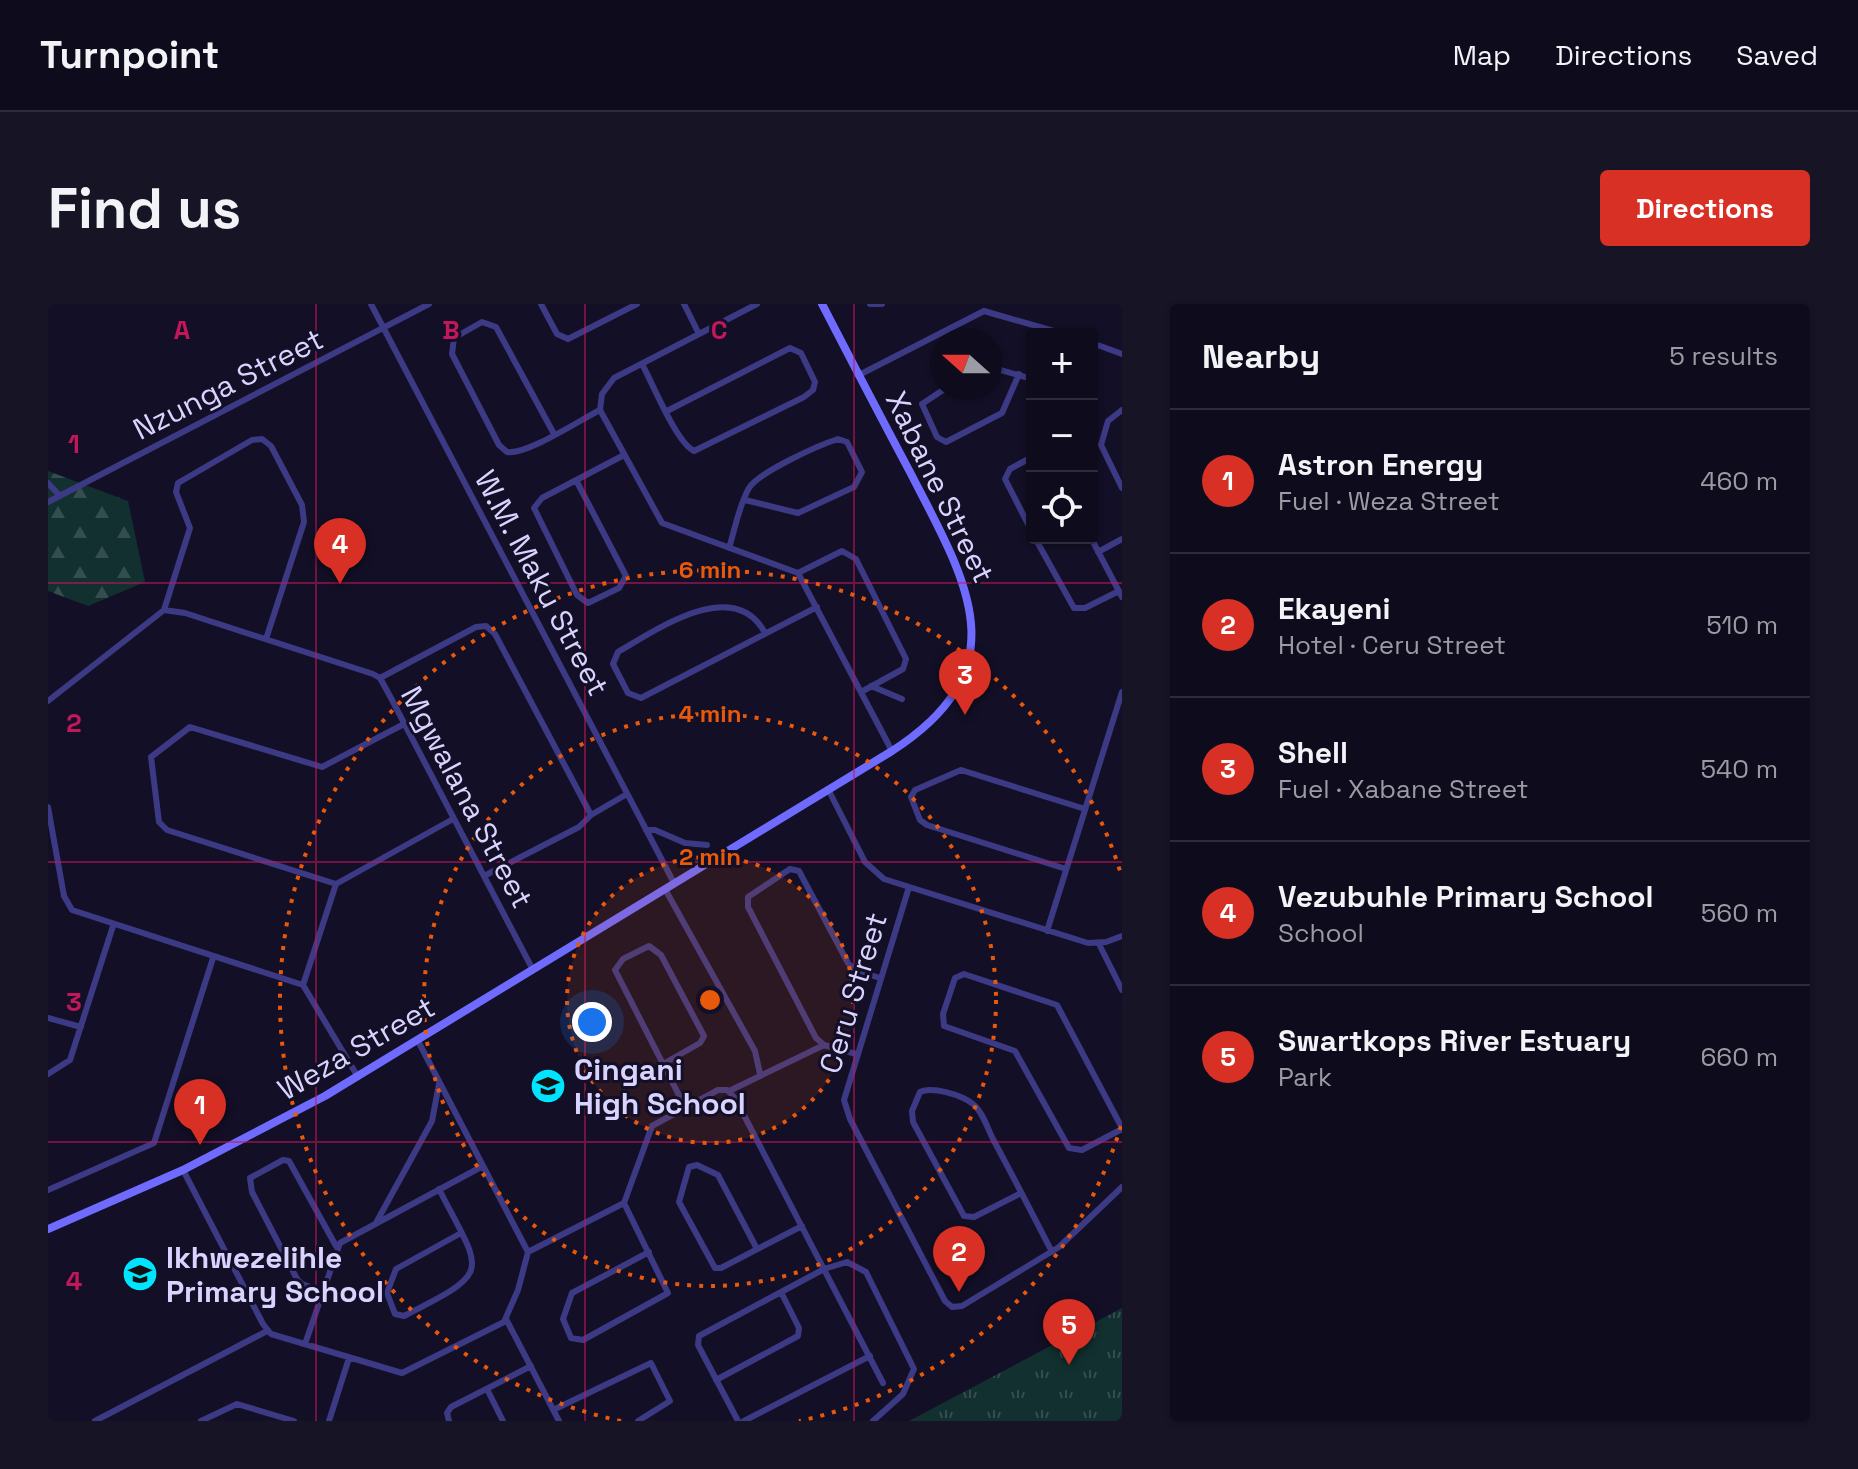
<!DOCTYPE html>
<html lang="en">
<head>
<meta charset="utf-8">
<style>
	body { margin:0; font-family:"Space Grotesk",sans-serif; background:#171425; color:#f1f3f6 }
	.controls { position:absolute; right:24px; top:24px; display:grid; overflow:hidden; border-radius:8px; box-shadow:0 2px 6px #0004 }
	.controls button { width:72px; height:72px; display:grid; place-items:center; padding:0; border:0; border-bottom:2px solid #2e2b3b; background:#0e0b1c; color:#f1f3f6; font:40px sans-serif }
	.compass { position:absolute; left:882px; top:24px; width:72px; height:72px; border-radius:50%; background:#0e0b1c; box-shadow:0 2px 6px #0004; rotate:291deg }
	.you { position:absolute; left:544px; top:718px; width:28px; height:28px; margin:-20px; border:6px solid #fff; border-radius:50%; background:#1a73e8; box-shadow:0 0 0 12px #1a73e833 }
	.badge { display:grid; place-items:center; width:52px; height:52px; border-radius:50%; background:#d93025; color:#fff; font-size:26px; font-weight:700 }
	.pin { position:absolute; translate:-50% -66px; filter:drop-shadow(0 2px 4px #0008) }
	.pin::after { content:''; position:absolute; top:42px; width:28px; height:24px; background:inherit; clip-path:polygon(0 0,100% 0,50% 100%) }
	.list { margin:0; padding:0; list-style:none }
	h2 { display:flex; justify-content:space-between; align-items:center; height:104px; margin:0; padding:0 32px; font-size:34px }
	h2 small { font-size:26px; font-weight:400; color:#9b9ba3 }
	.list li { display:grid; grid-template-columns:52px 1fr auto; gap:24px; align-items:center; box-sizing:border-box; height:144px; padding:0 32px; border-top:2px solid #2e2b3b }
	.list b { display:block; font-size:30px; white-space:nowrap }
	.list p { margin:0; font-size:26px; white-space:nowrap; color:#9b9ba3 }
	.list em { font-size:26px; font-style:normal; color:#9b9ba3 }
	.icon { flex:none; width:44px; height:44px; fill:none; stroke:currentColor; stroke-width:2; stroke-linecap:round; stroke-linejoin:round }
	.map { position:relative; flex:none; width:1074px; height:1117px; overflow:hidden; border-radius:8px }
	header { display:flex; align-items:center; gap:48px; box-sizing:border-box; height:112px; padding:0 40px; background:#0e0b1c; border-bottom:2px solid #2e2b3b }
	header strong { font-size:38px }
	nav { display:flex; gap:44px; margin-inline-start:auto; font-size:28px }
	.intro { display:flex; align-items:center; justify-content:space-between; box-sizing:border-box; height:192px; padding:0 48px }
	h1 { margin:0; font-size:56px }
	.button { padding:20px 36px; border-radius:8px; background:#d93025; color:#fff; font-size:28px; font-weight:700 }
	main { display:flex; gap:48px; padding:0 48px }
	aside { flex:1; background:#0e0b1c; border-radius:8px; box-shadow:0 2px 6px #0004 }
	.map>svg:first-child { display:block }
	.forest { fill:url(#forest-firs) }
	.park { fill:url(#park-tufts) }
	.lines { fill:none; stroke-linecap:round; stroke-linejoin:round }
	.street { stroke:#3d3a85; stroke-width:6 }
	.secondary { stroke:#6f6bff; stroke-width:8 }
	.grid { fill:none; stroke:#c2185b; stroke-width:2; stroke-opacity:0.55 }
	.ring { fill:none; stroke:#e8590c; stroke-width:4; stroke-dasharray:4 8 }
	.labels { text-anchor:middle; dominant-baseline:central; stroke-width:6; stroke-linejoin:round; paint-order:stroke }
	.street-label { font-size:30px; fill:#d9d4ff; stroke:#130f26 }
	.poi-label { font-size:30px; font-weight:bold; fill:#d9d4ff; stroke:#130f26; text-anchor:start }
	.grid-label { font-size:26px; text-anchor:middle; font-weight:bold; fill:#c2185b; stroke:#130f26; stroke-width:6; stroke-linejoin:round; paint-order:stroke }
	.centre { fill:#e8590c; stroke:#130f26; stroke-width:4 }
	.ring-label { font-size:24px; text-anchor:middle; font-weight:bold; fill:#e8590c; stroke:#130f26; stroke-width:6; stroke-linejoin:round; paint-order:stroke }
</style>
</head>
<body>
<header>
<strong>Turnpoint</strong>
<nav><a>Map</a><a>Directions</a><a>Saved</a></nav>
</header>
<div class="intro"><h1>Find us</h1><a class="button">Directions</a></div>
<main>
<div class="map">
<svg width="1074" height="1117" viewBox="0 0 1074 1117">
	<defs>
		<pattern id="forest-firs" width="22" height="20" patternUnits="userSpaceOnUse" patternTransform="scale(2)"><rect width="22" height="20" fill="#12302f"/><path d="M5 1l3.5 6h-7zM16 11l3.5 6h-7z" fill="#344d4e"/></pattern>
		<pattern id="park-tufts" width="24" height="20" patternUnits="userSpaceOnUse" patternTransform="scale(2)"><rect width="24" height="20" fill="#12302f"/><path d="M3 7l-1-3M5 7V3M7 7l1-3M15 17l-1-3M17 17v-4M19 17l1-3" fill="none" stroke="#344d4e"/></pattern>
	</defs>
	<rect width="100%" height="100%" fill="#130f26"/>
	<path class="forest" d="M0,167L80,197L97,278L40,302L0,287Z"/>
	<path class="park" d="M1074,1004V1117H861Z"/>
	<g class="lines">
		<path class="street" d="M323,0L626,579
			M493,0L509,30L520,35L589,0
			M636,0L651,30
			M709,0L566,74L554,90L552,106L614,219L750,269L844,447
			M822,0H834
			M1044,39L1074,50
			M594,60C605,80 628,138 646,147L756,93L765,86L767,78L753,49L742,44L619,107
			M942,63L984,75
			M811,71L936,7L1016,30
			M898,84L874,100L889,133L898,138L954,109L971,70
			M1074,106L1060,117L1053,141L1074,184
			M506,130L448,23L434,18L406,34L404,50L451,141L459,148C479,151 532,116 552,106
			M984,153L962,165L957,175L984,228
			M528,176L578,272L571,284L540,299L529,291L486,204L494,194L576,151
			M0,179L12,192
			M0,198L381,0
			M987,234L1026,304H1037L1071,287
			M1043,234L1074,293
			M681,244C687,225 691,201 701,184C711,168 771,141 790,135L799,138L814,168L806,183L750,209L697,196
			M1050,248L1074,235
			M750,269L794,247L808,255L858,355L855,365L813,388
			M116,306L142,224L128,188L130,179L204,136L214,135L223,142L254,201L256,218L218,335
			M717,329C686,271 608,326 570,348L565,360L580,389L593,394L769,303
			M332,374L428,323L438,322L447,330L543,511L531,523L436,572
			M823,382L854,395
			M0,397L116,306L137,309L325,370L332,374L343,394L485,666
			M780,485L817,558L836,575L1040,639L1058,638L1074,632
			M0,503L16,592L24,606L255,681L310,773
			M543,511L579,490
			M598,526H607L637,539L659,541
			M1018,565L879,521L872,516L863,493L867,486L913,466L1037,505
			M288,580L119,526L111,518L103,453L142,423L274,463L356,420
			M861,583L796,796L802,815L897,997L904,1003L914,1002L1011,943L1074,883
			M617,585L707,747L712,770
			M999,627L1074,388
			M1051,640L1074,686
			M255,681L288,580L405,515
			M0,714L33,723
			M808,750L776,741L768,734L700,603V593L742,565L751,567L800,659L807,666L832,674
			M615,760L652,739L656,732L613,651L601,642L575,655L567,666L637,803
			M0,770L22,756L65,622
			M681,787L776,741
			M1074,824L1009,701L916,670L907,674L895,710L896,722L967,747L1021,844L1034,846L1074,825
			M135,866L215,1020L223,1030L354,1069L456,1018L470,986L480,948L370,737
			M391,885C434,970 447,966 356,1012L347,1010L339,989L348,965L413,929
			M0,886L106,839L165,654
			M973,889L926,913L916,912L865,818L864,807L872,788C884,782 914,791 925,800C935,808 940,826 946,837C966,874 985,911 1004,948
			M576,899L620,989L535,1036L523,1034L515,1015L524,989L601,948
			M329,917L384,817L391,780
			M709,945L670,871L649,861L641,863L631,898L667,964H673L754,922
			M480,948L576,899L604,822L670,786H679L687,794L835,1079
			M274,987L254,980L249,975L204,888L202,874L235,856L241,857L288,942
			M458,1015L511,1117
			M257,1040L292,939L435,862
			M668,1076L750,1032L751,1024L733,988
			M439,1085L455,1117
			M505,1106L603,1059L622,1097L590,1117
			M47,1117L219,1027
			M153,1117L189,1100L246,1117
			M281,1117L301,1054
			M401,1117L399,1109L403,1103L483,1062
			M690,1117L650,1041L651,1032L776,965L799,958L818,968L866,1065L855,1090L825,1117
			M696,1117L822,1052"/>
		<path class="secondary" d="M0,925L135,866L277,792L844,447C974,363 918,277 862,168C832,112 803,56 774,0"/>
	</g>
	<path class="grid" d="M268,0V1117M537,0V1117M806,0V1117M0,279H1074M0,558H1074M0,838H1074"/>
	<circle cx="662" cy="696" r="143" fill="#e8590c" fill-opacity=".12"/>
	<g class="ring">
		<circle cx="662" cy="696" r="143"/>
		<circle cx="662" cy="696" r="286"/>
		<path d="M1073 822A430 430 0 0 1 751 1117M573 1117A430 430 0 1 1 1073 570"/>
	</g>
	<defs>
		<symbol id="school-disc" viewBox="-11 -11 22 22"><circle r="9.5" fill="#00e5ff" stroke="#130f26"/><path d="M0-5L7-2L0 1L-7-2ZM-4 1L0 2.5L4 1V4Q0 6-4 4Z" fill="#111"/></symbol>
	</defs>
	<g fill-rule="evenodd">
		<use href="#school-disc" x="480" y="762" width="40" height="40"/>
		<use href="#school-disc" x="72" y="950" width="40" height="40"/>
	</g>
	<g class="labels">
		<g class="street-label">
			<text transform="translate(180 80) rotate(-27)">Nzunga Street</text>
			<text transform="translate(892 183) rotate(64)">Xabane Street</text>
			<text transform="translate(494 279) rotate(62)">W.M. Maku Street</text>
			<text transform="translate(419 493) rotate(62)">Mgwalana Street</text>
			<text transform="translate(805 689) rotate(-73)">Ceru Street</text>
			<text transform="translate(308 744) rotate(-30)">Weza Street</text>
		</g>
		<g class="poi-label">
			<text x="526" y="765">Cingani<tspan x="526" dy="34">High School</tspan></text>
			<text x="118" y="953">Ikhwezelihle<tspan x="118" dy="34">Primary School</tspan></text>
		</g>
	</g>
	<g class="grid-label">
		<text x="134" y="35">A</text>
		<text x="403" y="35">B</text>
		<text x="671" y="35">C</text>
		<text x="26" y="149">1</text>
		<text x="26" y="428">2</text>
		<text x="26" y="707">3</text>
		<text x="26" y="986">4</text>
	</g>
	<circle cx="662" cy="696" r="12" class="centre"/>
	<g class="ring-label">
		<text x="662" y="274">6 min</text>
		<text x="662" y="418">4 min</text>
		<text x="662" y="561">2 min</text>
	</g>
</svg>
<div class="controls">
<button>+</button>
<button>−</button>
<button><svg class="icon" aria-label="locate" viewBox="0 0 24 24"><circle cx="12" cy="12" r="6"/><path d="M12 2v4M12 18v4M2 12h4M18 12h4"/></svg></button>
</div>
<svg class="compass" viewBox="-18 -18 36 36"><path d="M0-13l5 13h-10z" fill="#e53935"/><path d="M0 13l5-13h-10z" fill="#9b9ba3"/></svg>
<div class="you"></div>
<div class="pin badge" style="left:152px;top:841px">1</div>
<div class="pin badge" style="left:911px;top:988px">2</div>
<div class="pin badge" style="left:917px;top:411px">3</div>
<div class="pin badge" style="left:292px;top:280px">4</div>
<div class="pin badge" style="left:1021px;top:1061px">5</div>
</div>
<aside>
<h2>Nearby<small>5 results</small></h2>
<ul class="list">
<li><span class="badge">1</span><div><b>Astron Energy</b><p>Fuel · Weza Street</p></div><em>460 m</em></li>
<li><span class="badge">2</span><div><b>Ekayeni</b><p>Hotel · Ceru Street</p></div><em>510 m</em></li>
<li><span class="badge">3</span><div><b>Shell</b><p>Fuel · Xabane Street</p></div><em>540 m</em></li>
<li><span class="badge">4</span><div><b>Vezubuhle Primary School</b><p>School</p></div><em>560 m</em></li>
<li><span class="badge">5</span><div><b>Swartkops River Estuary</b><p>Park</p></div><em>660 m</em></li>
</ul>
</aside>
</main>
</body>
</html>
